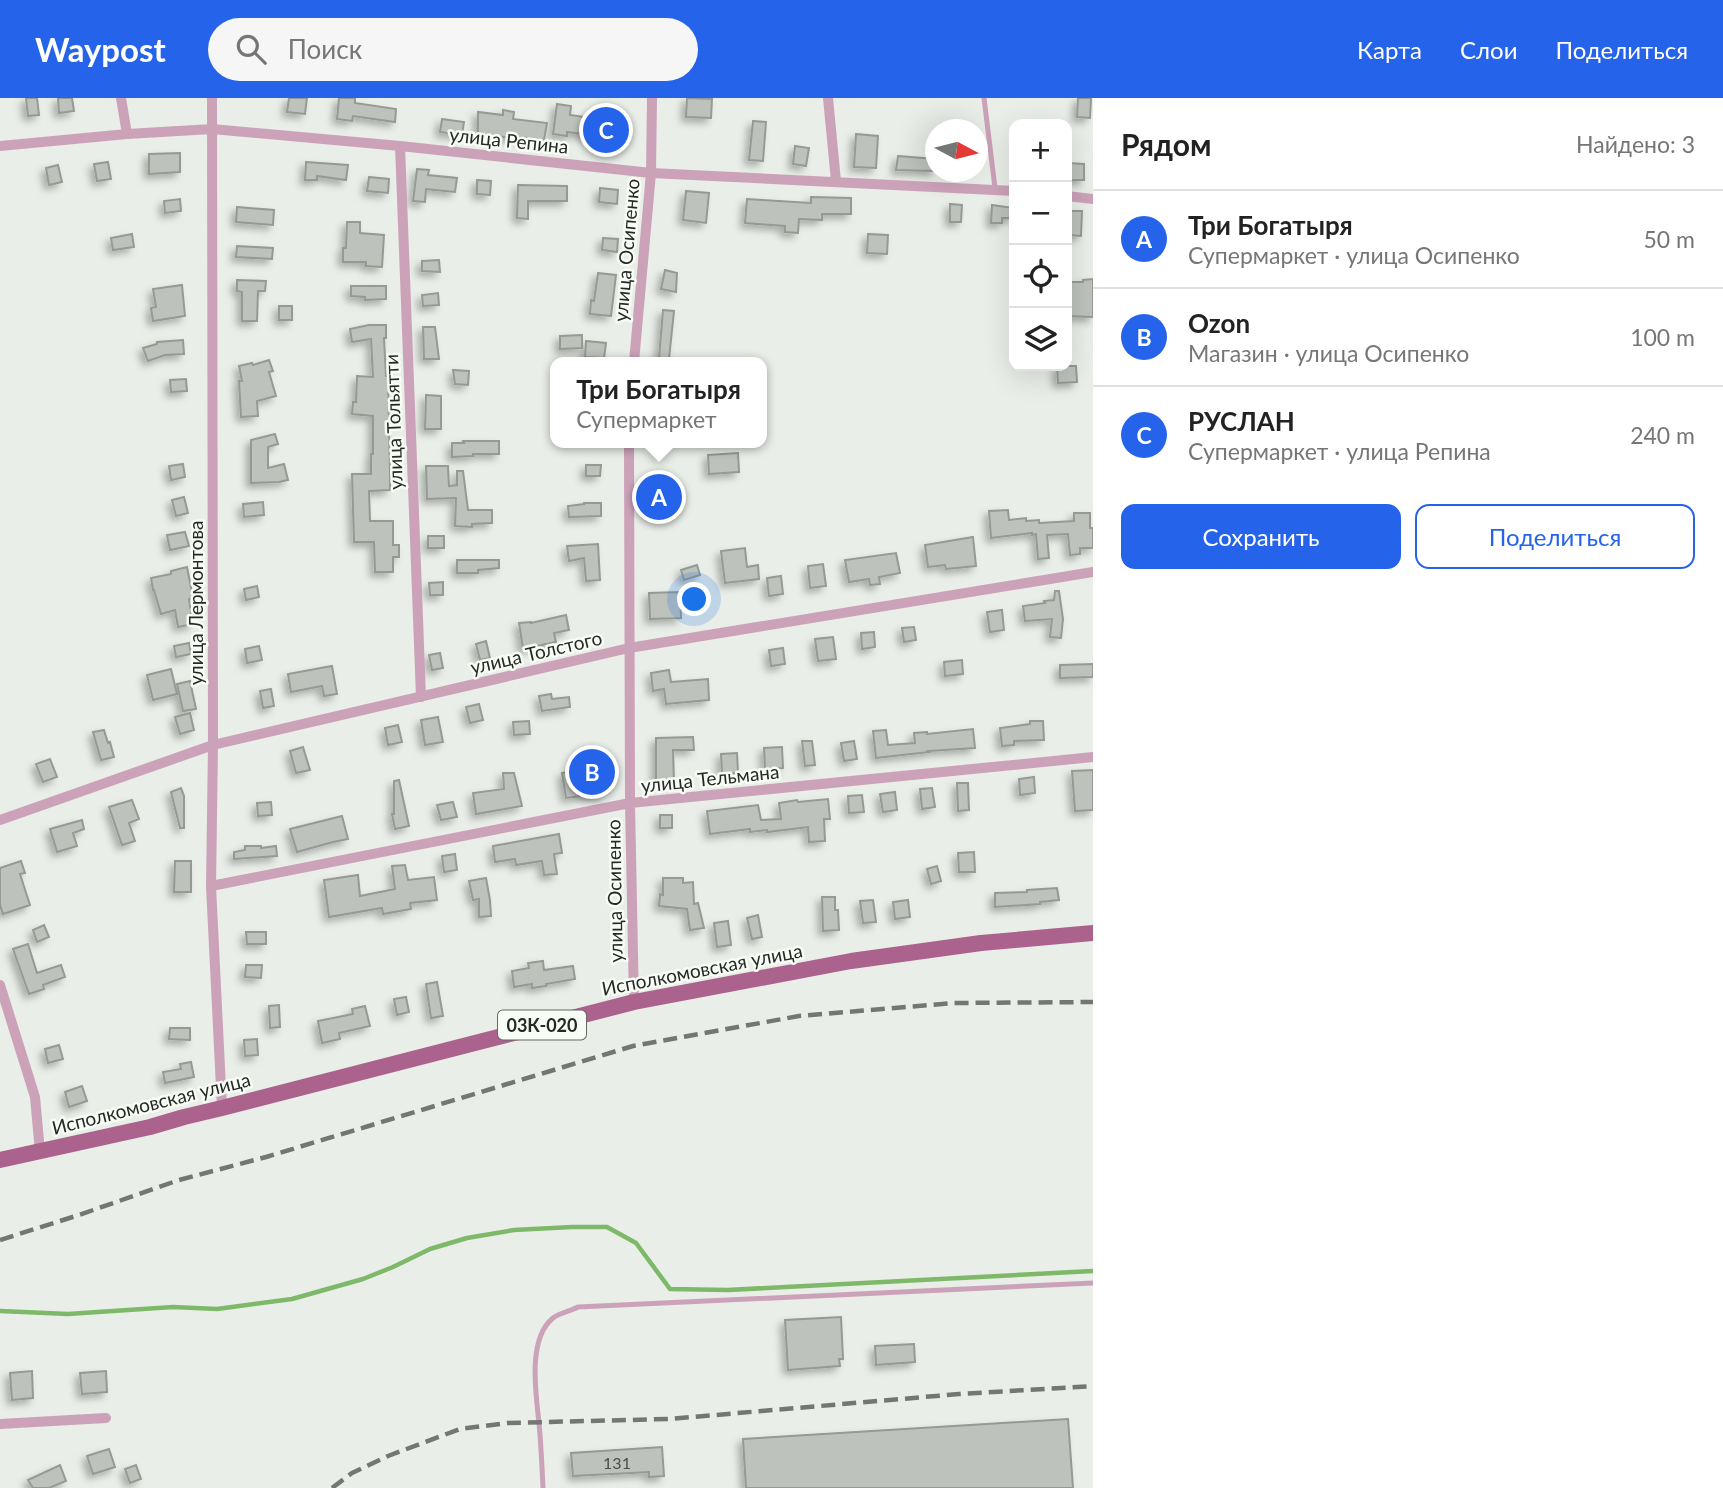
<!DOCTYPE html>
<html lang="ru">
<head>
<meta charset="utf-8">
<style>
	body { margin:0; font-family:Lato,sans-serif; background:#f6f6f6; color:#222 }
	.controls { position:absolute; right:21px; top:21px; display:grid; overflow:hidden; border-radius:14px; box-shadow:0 7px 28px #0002 }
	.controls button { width:63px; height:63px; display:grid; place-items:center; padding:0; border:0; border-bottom:2px solid #e0e0e0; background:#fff; color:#222; font:35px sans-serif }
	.compass { position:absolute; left:925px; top:21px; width:63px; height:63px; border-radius:50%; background:#fff; box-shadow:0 7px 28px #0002; rotate:97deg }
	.you { position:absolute; left:695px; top:502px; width:24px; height:24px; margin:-18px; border:5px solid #fff; border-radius:50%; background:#1a73e8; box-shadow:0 0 0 10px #1a73e833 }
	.badge { display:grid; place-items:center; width:46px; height:46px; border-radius:50%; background:#2563eb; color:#fff; font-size:23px; font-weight:700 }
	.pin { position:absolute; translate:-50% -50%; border:4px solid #fff; box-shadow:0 2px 7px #0006 }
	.popup { position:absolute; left:550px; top:259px; width:217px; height:91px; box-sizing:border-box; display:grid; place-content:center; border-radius:14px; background:#fff; filter:drop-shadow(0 2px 5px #0005); font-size:23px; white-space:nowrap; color:#767676 }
	.popup b { font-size:26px; color:#222 }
	.popup::after { content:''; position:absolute; left:50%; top:100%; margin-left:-14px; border:14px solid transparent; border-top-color:#fff }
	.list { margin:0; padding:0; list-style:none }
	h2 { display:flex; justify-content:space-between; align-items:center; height:91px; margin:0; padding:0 28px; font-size:30px }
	h2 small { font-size:23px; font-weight:400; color:#767676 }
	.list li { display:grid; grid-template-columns:46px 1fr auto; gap:21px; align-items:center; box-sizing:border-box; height:98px; padding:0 28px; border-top:2px solid #e0e0e0 }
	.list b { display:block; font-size:26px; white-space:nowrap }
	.list p { margin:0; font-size:23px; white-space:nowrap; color:#767676 }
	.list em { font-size:23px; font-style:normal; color:#767676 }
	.actions { display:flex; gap:14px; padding:21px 28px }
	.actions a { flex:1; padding:16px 0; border:2px solid #2563eb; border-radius:14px; text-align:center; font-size:24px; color:#2563eb }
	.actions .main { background:#2563eb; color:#fff }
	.icon { flex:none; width:38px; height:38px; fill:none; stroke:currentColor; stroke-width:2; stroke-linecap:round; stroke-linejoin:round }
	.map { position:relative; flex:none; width:1093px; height:1390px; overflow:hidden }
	header { display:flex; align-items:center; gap:42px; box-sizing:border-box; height:98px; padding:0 35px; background:#2563eb; color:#fff }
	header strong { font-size:33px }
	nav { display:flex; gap:38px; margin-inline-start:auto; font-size:24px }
	.search { width:490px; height:63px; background:#f6f6f6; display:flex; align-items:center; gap:18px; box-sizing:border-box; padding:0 24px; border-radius:38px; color:#767676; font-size:26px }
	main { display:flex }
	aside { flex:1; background:#fff }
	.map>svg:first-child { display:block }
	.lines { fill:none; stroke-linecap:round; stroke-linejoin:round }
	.stream { stroke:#7db968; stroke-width:4.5 }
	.building { fill:#bdc2bc; stroke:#959a93; stroke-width:2; filter:url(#shadow) }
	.lane { stroke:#cca2b9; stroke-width:5 }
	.street { stroke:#cca2b9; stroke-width:10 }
	.primary { stroke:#ab628d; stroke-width:16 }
	.rail { stroke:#737672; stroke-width:4.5; stroke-dasharray:14 7; stroke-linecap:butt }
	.labels { text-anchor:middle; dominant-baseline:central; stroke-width:5; stroke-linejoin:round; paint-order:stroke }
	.number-label { font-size:16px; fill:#4c4f4c }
	.shield { fill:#f7fcf5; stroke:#656864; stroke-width:2 }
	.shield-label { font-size:18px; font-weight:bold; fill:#272926 }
	.street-label { font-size:19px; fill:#272926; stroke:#f7fcf5 }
</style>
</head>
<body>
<header>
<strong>Waypost</strong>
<div class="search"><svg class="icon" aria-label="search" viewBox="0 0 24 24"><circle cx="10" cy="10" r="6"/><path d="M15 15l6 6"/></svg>Поиск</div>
<nav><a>Карта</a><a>Слои</a><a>Поделиться</a></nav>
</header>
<main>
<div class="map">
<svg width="1093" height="1390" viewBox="0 0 1093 1390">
	<defs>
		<filter id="shadow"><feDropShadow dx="-4.5" dy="4.5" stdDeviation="3.5" flood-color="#0004"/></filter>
	</defs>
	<rect width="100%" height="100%" fill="#e9eee8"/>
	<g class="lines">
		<path class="stream" d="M0,1213L68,1216L173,1209L217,1211L292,1201L363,1181L393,1169L430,1151L467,1140L514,1132L572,1129H607L636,1145L670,1191L728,1192L1093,1173"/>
	</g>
	<path class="building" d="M26,0H37L39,17L28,18Z
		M58,0H72L74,13L59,15Z
		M289,0H307L305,16L287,14Z
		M339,0H355V5L396,11L395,24L353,18L352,23L337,21Z
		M687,0L712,1L711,20L686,19Z
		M1078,0H1091L1090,20L1077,19Z
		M557,6L571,8L570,17L613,23L611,40L567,34V38L553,36Z
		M503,12L514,14L513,21L547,25L544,42L511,38L510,40L478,35V14L503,17Z
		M442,21L464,24L462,37L440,34Z
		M753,23L766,24L763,63L749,62Z
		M856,36L878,38L876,70L854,69Z
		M795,48L809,50L806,68L793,66Z
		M180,55V74L149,76V56Z
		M898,58L935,61V73L896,72Z
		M108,64L111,81L97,83L94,66Z
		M306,64L348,67L346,82L317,78V82H305Z
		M1067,65L1084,66V82H1067Z
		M58,67L62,84L49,87L46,70Z
		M417,71L429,72L428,77L457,80L455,94L426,91L425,104L413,103Z
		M369,79L389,81L388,95L367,93Z
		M477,82L491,83L490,97L477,96Z
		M518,87L567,88V103H528V121L517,120Z
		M600,90L618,92L617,106L599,104Z
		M686,93L709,95L706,125L683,122Z
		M811,99L851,100V116H822V122L799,121L798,135L785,134V128L745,125L747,101L811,105Z
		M180,101L181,113L165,115L164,103Z
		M950,106L962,107L961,124H950Z
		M992,107L1014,110V120H1002V125H991Z
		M237,109L274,112L273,127L236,124Z
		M1070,113H1082L1081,138L1069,137Z
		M347,124H360V135L384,137L382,169L366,168V164H343V150H346Z
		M132,136L134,149L113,152L111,140Z
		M868,136L888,137L887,156L867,155Z
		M603,140L618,141L617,154L602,152Z
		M237,148L273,150L272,161L236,159Z
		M439,162L440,174L422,173V163Z
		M665,172L677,175L676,194L661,191Z
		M598,175L616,177L611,218L590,216L591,202L594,203Z
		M1093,181V219L1067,218V184H1083V182Z
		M237,182L266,183L265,193H258L257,223H242V194L237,193Z
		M182,187L185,218L153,223L151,210L156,209L153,191Z
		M351,188H386V201L365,202V199L351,198Z
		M438,195L439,207L423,208L422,197Z
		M279,208H292V222H279Z
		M663,212L674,213L669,261L659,260Z
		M369,227H386V240H384L386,278H388L390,375V392L369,393L370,423H393V447H399V459H393V474H375L374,444H354L352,376H371V356H373V318L352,316L353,304H356L357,278L373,279L371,241L352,244L350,231Z
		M423,229H435L439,261H424Z
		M582,237V250L560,251V238Z
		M183,242L184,256L165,257L148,263L143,250L157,246V244Z
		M586,243L606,245L604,260L585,259Z
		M269,262L273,273L269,274L276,298L257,303L258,318L241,319L239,283H242L239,268L252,265L253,267Z
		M1057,268H1076L1077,284L1058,285Z
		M453,272L469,273L468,287L455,286Z
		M186,281L187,293L171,294L170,282Z
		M426,297L441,298V331H425Z
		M275,336L278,346L268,349V370L284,366L288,382L279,384L251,385V342Z
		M463,343H499V356H473V358L452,359V345H464Z
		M738,355L739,374L709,376L708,357Z
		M183,366L185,379L171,382L169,368Z
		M586,367H601L600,378H586Z
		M426,368H448L449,388L457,387V373H463L468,412H492V425L472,426V429L455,428L456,400L427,401Z
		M671,384V407L649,408L648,385Z
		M184,399L188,415L176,418L172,402Z
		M263,404L264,417L244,419L243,406Z
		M584,405H601V418L569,419L568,408L584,406Z
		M1008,412L1009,422L1026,420V423L1039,422V425L1074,423V415H1090V430H1093V450H1080V456L1070,457L1068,436L1047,437L1049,460L1038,461L1036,436L1032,437V435L991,440L989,413Z
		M185,434L189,448L170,452L167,437Z
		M428,438H444V450H428Z
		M973,439L976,468L946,471L945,467L928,469L925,447Z
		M598,446L600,482L586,483L584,460L569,463L567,448Z
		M745,450L747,469L758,467L759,481L725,485L721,453Z
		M896,455L900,475L879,479L880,486L870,487L869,481L849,484L845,462Z
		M457,462H499V470L478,472V475H457Z
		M823,466L826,488L810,490L808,468Z
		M697,467L700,477L684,482L681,472Z
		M187,469L193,500L189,501L193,526L178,529L175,512L161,516L154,492H153L151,480L171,476V473Z
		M781,478L783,496L769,498L767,480Z
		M443,484V497H430L429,485Z
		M257,488L259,499L246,502L244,491Z
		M1055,493H1059L1063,521L1061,540L1050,539L1052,521L1025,523L1023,508L1045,505L1044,503L1054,502Z
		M680,494L681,520L650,521L649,495Z
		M1002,512L1004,532L990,534L987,514Z
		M566,517L569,532L554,535L556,544L523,551L519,525L531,524V525Z
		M914,529L916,542L904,544L902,530Z
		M874,534L875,549L862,551L861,535Z
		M833,539L836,561L818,563L815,541Z
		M486,543L490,560L480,562L476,546Z
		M189,545L191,556L176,559L174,548Z
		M259,548L262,562L247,565L245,551Z
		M783,550L785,566L771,568L769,552Z
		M440,555L443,570L432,572L429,557Z
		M962,562L963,576L945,578L944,564Z
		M1093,566V579L1060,580V567Z
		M332,568L337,596L324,598L322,588L291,594L288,576Z
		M171,571L177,596L153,602L147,577Z
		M669,572L671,584L708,581L709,602L666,606L664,591L653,593L651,575Z
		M190,583L196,611L183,613L177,586Z
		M271,591L274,608L263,610L260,593Z
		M551,596L552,601L569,599L570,609L542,613L539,598Z
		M479,606L483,622L470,625L466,609Z
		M190,615L194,632L180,636L175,619Z
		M438,619L443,644L425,647L421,622Z
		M529,623L530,636L514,637L513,624Z
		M1030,623H1043L1044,642L1014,643V647L1002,648L1000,630L1030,626Z
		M398,627L402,644L388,647L385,630Z
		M973,631L975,650L928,653L929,654L876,660L873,633L886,632L888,647L915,645L914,635L927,634V636Z
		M104,632L108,645L110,644L114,659L101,662L93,634Z
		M693,639L694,652H673L674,684L656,685V640Z
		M802,643H812L815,667L805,668Z
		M854,643L857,661L844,663L841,645Z
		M303,649L310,672L296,675L290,653Z
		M782,649L783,670L765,671L764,650Z
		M737,655L738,675L722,676L721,656Z
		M50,661L57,679L43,684L36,666Z
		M599,669L603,695L566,700L562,675Z
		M1093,672V712L1075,713L1072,673Z
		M503,675H514L522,708L476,716L473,695L504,691Z
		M1034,679L1035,695L1020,697L1019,681Z
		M399,682L409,728L395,731L392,716H394V683Z
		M957,685H968L969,712L958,713Z
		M181,690L184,698V730H180L171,694Z
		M932,690L935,709L922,711L920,691Z
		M895,694L897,712L883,714L880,696Z
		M862,697L864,714L849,715L848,698Z
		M828,701L830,721H824L825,743L809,744L808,729L767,734V732L750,734V731L710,736L707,713L758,707L761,722L781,721L779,705L797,702L798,704Z
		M132,702L139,721L129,725L135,743L122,747L109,709Z
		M271,704L272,717L258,718L257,705Z
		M453,704L457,719L441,722L437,707Z
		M660,717H672V730H660Z
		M342,718L348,741L333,744L297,754L290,731Z
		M82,722L84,731L73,735L77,748L57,754L50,731Z
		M559,736L562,755L554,756L557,776L544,777L542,763L516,767L515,761L495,764L493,748Z
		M245,748H261V750L276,748L277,758L234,761V754L245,752Z
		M974,754L975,774H959L958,755Z
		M455,756L457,772L444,774L442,758Z
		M21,763L25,775L20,776L30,807L3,816L0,807V770Z
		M175,763H191V794H174Z
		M405,767L408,782L434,779L437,802L410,805L411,811L383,816L382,810L329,819L324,782L358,777L360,798L395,791L392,768Z
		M937,768L941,783L931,786L927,771Z
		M486,780L490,802L491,818L479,819V801L473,802L469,783Z
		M663,780H683V785L693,784L694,806L698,805L704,830L690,832L687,811L659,808L660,796L663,797Z
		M1057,790L1059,802L1040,804V806L995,809V795L1027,794V792Z
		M822,799H835V812H838L839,832L823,833Z
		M873,802L876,824L863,825L860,803Z
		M908,802L910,819L895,821L893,804Z
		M758,817L762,839L752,841L747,820Z
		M728,823L731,847L717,849L714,825Z
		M44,827L49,839L37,844L33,832Z
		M246,834H266V846H247Z
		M28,846L37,875L61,867L65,879L43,887L44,891L29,896L13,851Z
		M543,863L544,872L573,868L575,881L546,886V888L532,890V886L514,889L512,873L529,870L528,865Z
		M246,867H262L261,880L245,879Z
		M437,884L443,918L431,920L426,886Z
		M406,899L409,914L397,917L394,901Z
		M279,907L280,929L270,930L269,908Z
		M365,908L370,928L339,935L340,941L322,945L318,923L353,916L352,911Z
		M170,930H190V942L169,941Z
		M257,941L258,957L245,958L244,942Z
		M59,947L63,961L48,965L45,951Z
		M191,964L194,979L165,985L163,974L181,971L180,966Z
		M82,988L87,1003L69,1009L65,994Z
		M841,1219L843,1261H839L840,1268L788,1272L785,1222Z
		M914,1246L915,1264L876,1267L875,1248Z
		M32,1273L33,1300L12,1302L10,1275Z
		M106,1273L107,1294L82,1296L80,1275Z
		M1068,1321L1073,1390H746L743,1341Z
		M662,1349L664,1378L649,1379V1374L573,1378L571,1355Z
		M109,1351L115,1369L93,1376L87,1358Z
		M60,1367L66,1383L49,1390H33L28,1382Z
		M136,1367L141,1381L130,1385L125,1371Z"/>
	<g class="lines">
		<path class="lane" d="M984,0L995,90
			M543,1390C542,1368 541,1346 539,1325C536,1296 527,1241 553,1220C559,1215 571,1213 578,1209L1093,1185"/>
		<path class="street" d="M121,0L127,36
			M212,0L213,647L211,788L222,1010
			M828,0L836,83
			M0,48L127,36L212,31L400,48L651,75L1014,93
			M400,48L421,599
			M1067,98L1093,101
			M634,264L651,75L652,0
			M629,345L630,705L634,904
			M0,722L213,647L629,550L1093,474
			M211,788L630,705L1093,659
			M0,887L35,999L40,1054
			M0,1326L106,1320"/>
		<path class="primary" d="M0,1062L150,1029L184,1019L222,1010L634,904L851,863L981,845L1093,835"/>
		<path class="rail" d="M0,1142L79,1117L179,1082L266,1059L633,948L799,918L954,905L1093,904
			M332,1390L352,1375L388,1358L460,1331L507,1325L669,1321L959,1296L1093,1288"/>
	</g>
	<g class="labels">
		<g class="number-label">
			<text x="617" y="1364">131</text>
		</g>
		<rect class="shield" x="498" y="912.5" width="88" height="29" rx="5"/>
		<g class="shield-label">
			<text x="542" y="927">03К-020</text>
		</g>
		<g class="street-label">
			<text transform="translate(509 42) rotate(6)">улица Репина</text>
			<text transform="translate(626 152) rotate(-85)">улица Осипенко</text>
			<text transform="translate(393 324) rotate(-92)">улица Тольятти</text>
			<text transform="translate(195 505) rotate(-90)">улица Лермонтова</text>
			<text transform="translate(536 554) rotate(-13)">улица Толстого</text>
			<text transform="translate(710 680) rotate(-6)">улица Тельмана</text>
			<text transform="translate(614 793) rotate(-91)">улица Осипенко</text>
			<text transform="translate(702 871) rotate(-11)">Исполкомовская улица</text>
			<text transform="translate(151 1005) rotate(-14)">Исполкомовская улица</text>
		</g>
	</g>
</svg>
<div class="controls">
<button>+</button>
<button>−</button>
<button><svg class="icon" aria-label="locate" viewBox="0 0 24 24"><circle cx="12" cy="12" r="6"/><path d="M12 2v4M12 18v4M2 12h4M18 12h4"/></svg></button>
<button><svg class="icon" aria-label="layers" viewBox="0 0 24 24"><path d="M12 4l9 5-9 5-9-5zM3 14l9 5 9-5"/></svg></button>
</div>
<svg class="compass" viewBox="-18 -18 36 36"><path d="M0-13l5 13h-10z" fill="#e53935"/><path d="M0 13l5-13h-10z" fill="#767676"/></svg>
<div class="you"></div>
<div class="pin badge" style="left:659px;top:399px">A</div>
<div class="popup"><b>Три Богатыря</b>Супермаркет</div>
<div class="pin badge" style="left:592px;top:674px">B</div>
<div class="pin badge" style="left:606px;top:32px">C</div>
</div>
<aside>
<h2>Рядом<small>Найдено: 3</small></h2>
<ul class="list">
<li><span class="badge">A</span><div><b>Три Богатыря</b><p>Супермаркет · улица Осипенко</p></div><em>50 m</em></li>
<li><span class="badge">B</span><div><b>Ozon</b><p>Магазин · улица Осипенко</p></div><em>100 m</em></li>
<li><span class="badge">C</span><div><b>РУСЛАН</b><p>Супермаркет · улица Репина</p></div><em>240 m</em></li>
</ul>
<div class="actions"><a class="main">Сохранить</a><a>Поделиться</a></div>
</aside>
</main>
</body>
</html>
